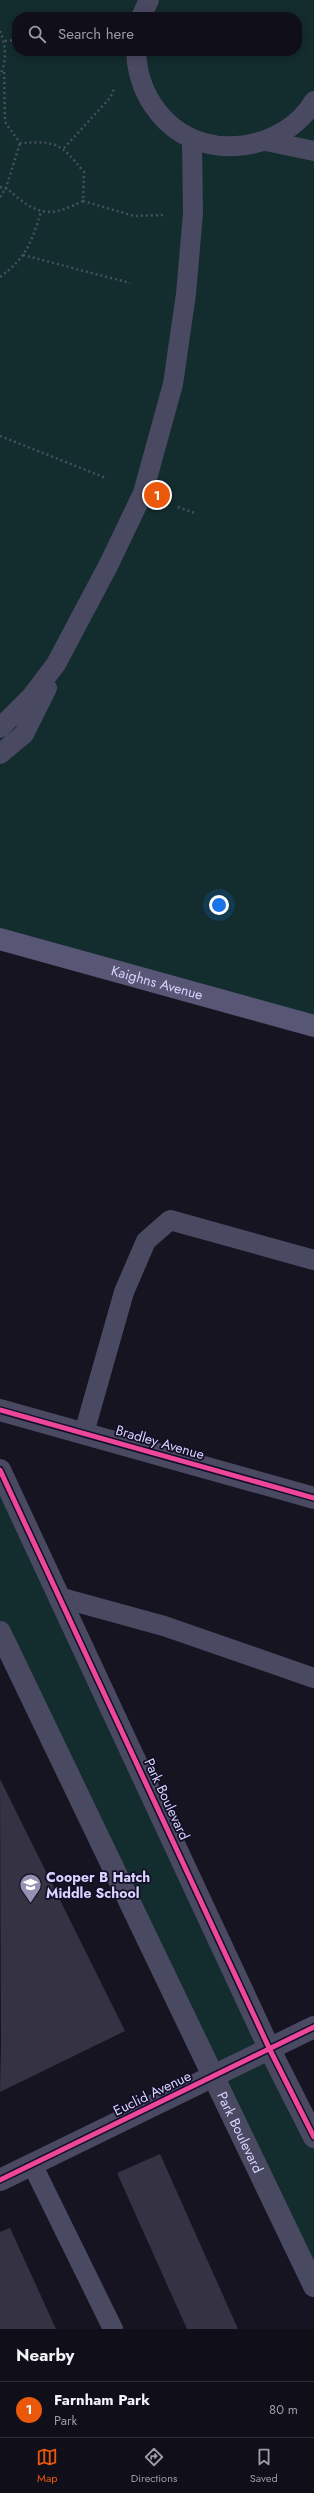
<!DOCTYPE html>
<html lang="en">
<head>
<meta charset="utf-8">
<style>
	body { margin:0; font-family:Jost,sans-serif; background:#191822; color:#f1f3f6 }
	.you { position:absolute; left:219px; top:905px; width:14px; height:14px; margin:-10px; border:3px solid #fff; border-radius:50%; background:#1a73e8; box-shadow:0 0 0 6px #1a73e833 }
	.badge { display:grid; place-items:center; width:26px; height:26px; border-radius:50%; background:#ea580c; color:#fff; font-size:13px; font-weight:700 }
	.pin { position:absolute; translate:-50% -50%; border:2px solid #fff; box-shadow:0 1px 4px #0006 }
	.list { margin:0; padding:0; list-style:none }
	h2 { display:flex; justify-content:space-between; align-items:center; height:52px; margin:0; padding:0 16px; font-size:17px }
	h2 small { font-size:13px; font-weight:400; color:#9c9ca2 }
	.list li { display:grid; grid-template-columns:26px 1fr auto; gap:12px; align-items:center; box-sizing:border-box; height:56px; padding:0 16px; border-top:1px solid #302f38 }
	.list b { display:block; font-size:15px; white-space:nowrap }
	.list p { margin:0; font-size:13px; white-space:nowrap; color:#9c9ca2 }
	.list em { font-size:13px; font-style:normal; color:#9c9ca2 }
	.icon { flex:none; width:22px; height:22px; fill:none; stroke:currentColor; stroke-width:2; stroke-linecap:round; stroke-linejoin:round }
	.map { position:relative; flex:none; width:314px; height:2329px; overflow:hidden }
	.search { position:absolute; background:#100f19; box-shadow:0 2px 10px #0003; left:12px; right:12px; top:12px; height:44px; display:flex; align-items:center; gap:10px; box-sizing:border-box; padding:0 14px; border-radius:16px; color:#9c9ca2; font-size:15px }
	.sheet { height:108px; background:#100f19 }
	nav { display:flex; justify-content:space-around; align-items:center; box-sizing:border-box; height:56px; border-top:1px solid #302f38; background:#100f19; font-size:11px; color:#9c9ca2 }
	nav a { display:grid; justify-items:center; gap:2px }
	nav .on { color:#ea580c }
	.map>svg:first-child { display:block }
	.green { fill:#132c2d; fill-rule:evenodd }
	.building { fill:#343243 }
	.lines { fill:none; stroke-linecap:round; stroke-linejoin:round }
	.path { stroke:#44505f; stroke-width:2.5; stroke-dasharray:2 3; stroke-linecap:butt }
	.service { stroke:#4a4962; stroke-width:20 }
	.minor { stroke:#4a4962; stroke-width:22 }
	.tertiary { stroke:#4a4962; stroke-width:22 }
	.secondary { stroke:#575674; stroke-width:22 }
	.cycleway-casing { stroke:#130f26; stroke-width:8 }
	.cycleway { stroke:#ed469a; stroke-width:5 }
	.labels { text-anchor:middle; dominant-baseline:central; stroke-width:3.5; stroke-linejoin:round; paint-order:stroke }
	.street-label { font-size:14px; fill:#d9d4ff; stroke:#130f26 }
	.poi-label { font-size:14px; font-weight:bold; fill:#d9d4ff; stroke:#130f26; text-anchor:start }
</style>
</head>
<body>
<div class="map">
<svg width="314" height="2329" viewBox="0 0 314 2329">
	<rect width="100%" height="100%" fill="#161421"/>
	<path class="green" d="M0,0H314V1026L0,939ZM17,17H297V51H17Z
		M0,1470L314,2137V2286L0,1632Z"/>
	<path class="building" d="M0,1779L125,2031L0,2092L1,2043Z
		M160,2154L238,2329H187L117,2173Z
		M10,2228L56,2329H0V2232Z"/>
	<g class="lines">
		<path class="path" d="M0,31C6,44 7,62 0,75
			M5,41L17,40
			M64,148L110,98L114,89
			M0,187C8,188 12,193 18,198C43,218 56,214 83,201L84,172C60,143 57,141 20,143L5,122L4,69
			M0,197L6,188L20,143
			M83,201L134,216L164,215
			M23,255L130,283
			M0,277C27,257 31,243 41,212
			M0,436L106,478
			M178,507L195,513"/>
		<path class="service" d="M141,17L149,0
			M136,51C137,78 147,102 166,121C208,163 285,150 314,101
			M266,141L314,151
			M0,728L31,697L56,664L108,566L143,493L173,384L186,294L193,213L192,139
			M0,754L24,734L47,688
			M84,1433L124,1292L146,1241L170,1220L314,1260
			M62,1598L164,1626L314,1678
			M32,2164L113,2329"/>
		<path class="minor" d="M0,1410L314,1498
			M0,2180L314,2027"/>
		<g class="tertiary">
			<path d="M0,1470L270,2050L314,2137"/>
			<path id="s1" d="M0,1632L314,2286"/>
		</g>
		<path class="secondary" id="s2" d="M0,939L314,1026"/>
		<defs>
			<path id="cycleway" d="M0,1410L314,1498
				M0,1470L270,2050L314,2137
				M0,2180L314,2027"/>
		</defs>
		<use href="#cycleway" class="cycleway-casing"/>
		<use href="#cycleway" class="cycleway"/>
	</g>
	<defs>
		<symbol id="school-pin" viewBox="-11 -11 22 30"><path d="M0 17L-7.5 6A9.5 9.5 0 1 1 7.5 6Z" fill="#9591b1" stroke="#130f26"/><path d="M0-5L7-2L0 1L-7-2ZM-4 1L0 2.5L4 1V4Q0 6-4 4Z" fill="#fff"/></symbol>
	</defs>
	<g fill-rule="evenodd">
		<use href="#school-pin" x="18" y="1872" width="25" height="34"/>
	</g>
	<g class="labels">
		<g class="street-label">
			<text stroke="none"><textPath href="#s2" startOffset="163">Kaighns Avenue</textPath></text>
			<text transform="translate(160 1442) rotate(16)">Bradley Avenue</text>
			<text transform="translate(167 1799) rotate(65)">Park Boulevard</text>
			<text transform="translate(152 2093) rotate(-26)">Euclid Avenue</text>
			<text stroke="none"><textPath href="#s1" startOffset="555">Park Boulevard</textPath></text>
		</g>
		<g class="poi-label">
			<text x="46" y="1877">Cooper B Hatch<tspan x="46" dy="16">Middle School</tspan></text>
		</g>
	</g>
</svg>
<div class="you"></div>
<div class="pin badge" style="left:157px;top:495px">1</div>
<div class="search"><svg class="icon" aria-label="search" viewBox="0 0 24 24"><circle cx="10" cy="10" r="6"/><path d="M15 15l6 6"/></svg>Search here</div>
</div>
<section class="sheet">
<h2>Nearby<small></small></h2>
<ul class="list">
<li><span class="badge">1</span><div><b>Farnham Park</b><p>Park</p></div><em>80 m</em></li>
</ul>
</section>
<nav>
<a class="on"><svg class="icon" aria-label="map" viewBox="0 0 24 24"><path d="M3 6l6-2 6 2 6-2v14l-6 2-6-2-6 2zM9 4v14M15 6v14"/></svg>Map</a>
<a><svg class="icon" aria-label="directions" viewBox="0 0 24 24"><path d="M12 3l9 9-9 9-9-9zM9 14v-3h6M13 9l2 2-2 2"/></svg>Directions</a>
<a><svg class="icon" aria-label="saved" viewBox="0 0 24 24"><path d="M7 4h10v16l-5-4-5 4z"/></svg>Saved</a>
</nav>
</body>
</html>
